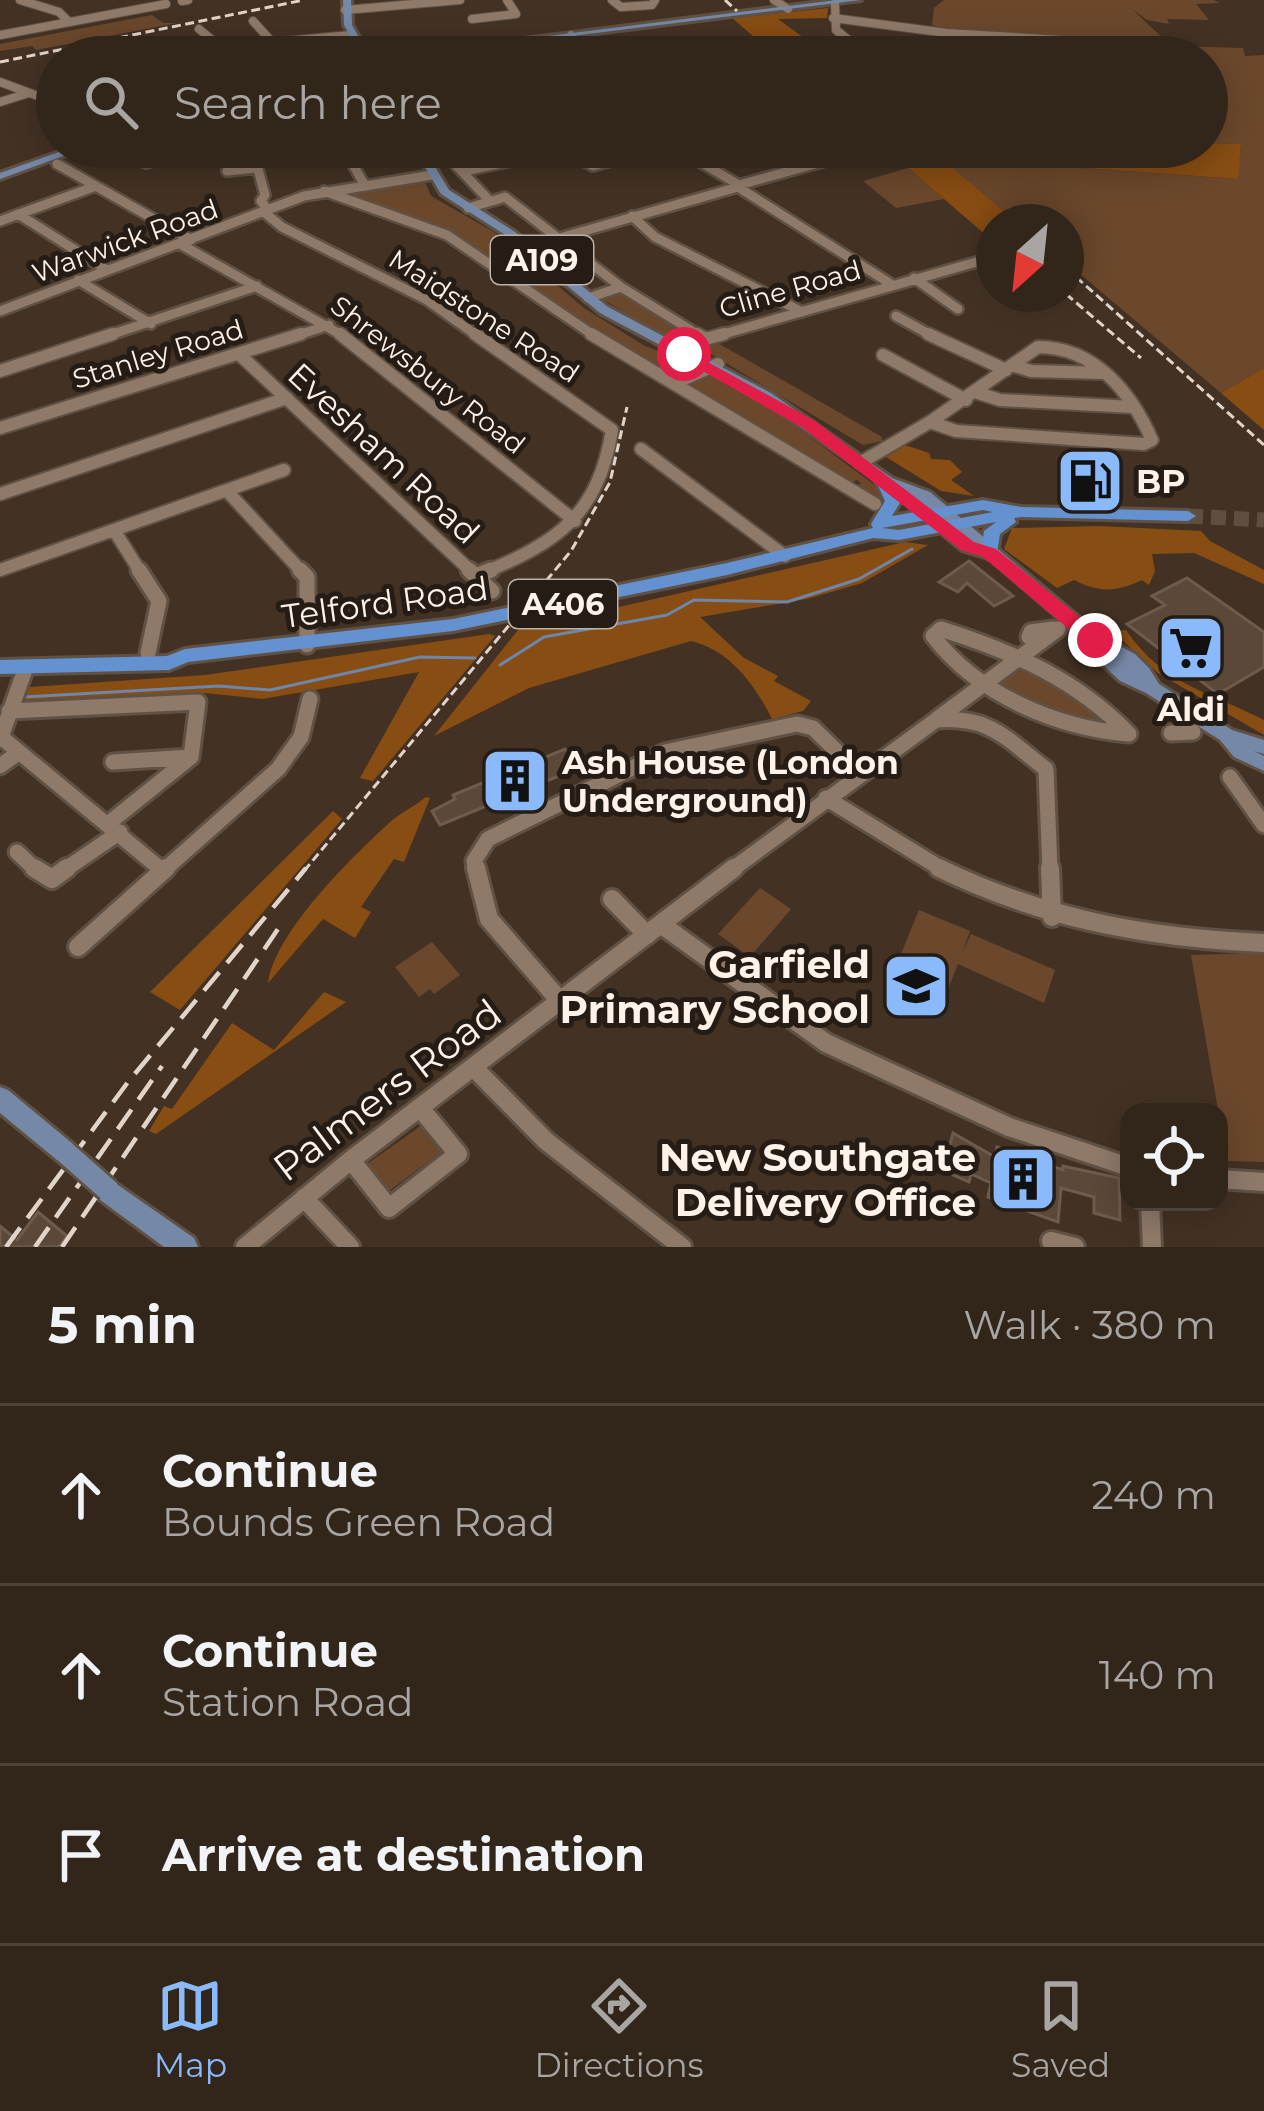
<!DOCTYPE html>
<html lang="en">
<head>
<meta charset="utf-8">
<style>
	body { margin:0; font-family:Montserrat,sans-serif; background:#3a2e24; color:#f1f3f6 }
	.controls { position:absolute; right:36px; bottom:36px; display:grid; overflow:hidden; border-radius:24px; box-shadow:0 6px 30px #0003 }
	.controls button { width:108px; height:108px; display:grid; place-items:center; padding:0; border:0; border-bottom:3px solid #4d433a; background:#32261b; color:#f1f3f6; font:60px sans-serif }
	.compass { position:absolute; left:976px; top:204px; width:108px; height:108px; border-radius:50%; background:#32261b; box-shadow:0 6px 30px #0003; rotate:207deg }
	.stop { position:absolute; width:36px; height:36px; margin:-27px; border:9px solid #e11d48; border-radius:50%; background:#fff }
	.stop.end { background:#e11d48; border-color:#fff; box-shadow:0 3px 12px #0008 }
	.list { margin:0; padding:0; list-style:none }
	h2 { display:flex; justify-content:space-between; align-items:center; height:156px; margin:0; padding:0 48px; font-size:51px }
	h2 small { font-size:39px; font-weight:400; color:#a8a5a3 }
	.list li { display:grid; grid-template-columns:78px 1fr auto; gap:36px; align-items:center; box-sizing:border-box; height:180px; padding:0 48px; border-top:3px solid #4d433a }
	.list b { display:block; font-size:45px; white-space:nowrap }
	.list p { margin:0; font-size:39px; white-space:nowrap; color:#a8a5a3 }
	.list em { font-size:39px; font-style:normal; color:#a8a5a3 }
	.icon { flex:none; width:66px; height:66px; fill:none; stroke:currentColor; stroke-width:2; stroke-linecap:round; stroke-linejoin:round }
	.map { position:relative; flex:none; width:1264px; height:1247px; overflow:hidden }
	.search { position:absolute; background:#32261b; box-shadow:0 6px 30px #0003; left:36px; right:36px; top:36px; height:132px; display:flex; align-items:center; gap:30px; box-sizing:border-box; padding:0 42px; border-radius:66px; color:#a8a5a3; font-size:45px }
	.sheet { height:696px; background:#32261b }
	nav { display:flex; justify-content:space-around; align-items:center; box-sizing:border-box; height:168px; border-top:3px solid #4d433a; background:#32261b; font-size:33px; color:#a8a5a3 }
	nav a { display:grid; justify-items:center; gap:6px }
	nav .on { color:#8abafc }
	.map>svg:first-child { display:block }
	.green { fill:#6b482c }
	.forest { fill:#884d13 }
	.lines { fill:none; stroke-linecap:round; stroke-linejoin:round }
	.stream { stroke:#6d86ab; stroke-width:3 }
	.building { fill:#5b4839; stroke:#6f5b4c; stroke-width:3 }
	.highway-tunnel { stroke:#5f4f42; stroke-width:15; stroke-dasharray:15 8; stroke-linecap:butt }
	.minor-far4-casing { stroke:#605145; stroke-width:10 }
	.minor-far3-casing { stroke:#605145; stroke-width:14 }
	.minor-far2-casing { stroke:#605145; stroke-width:16 }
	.minor-far1-casing { stroke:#605145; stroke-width:21 }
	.minor-casing { stroke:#605145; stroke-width:24 }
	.major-casing { stroke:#605145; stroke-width:6 }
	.highway-casing { stroke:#605145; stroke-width:6 }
	.minor-far4 { stroke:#8f7a6a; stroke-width:8 }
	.minor-far3 { stroke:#8f7a6a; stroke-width:9 }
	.minor-far2 { stroke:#8f7a6a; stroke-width:12 }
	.minor-far1 { stroke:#8f7a6a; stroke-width:15 }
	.minor { stroke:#8f7a6a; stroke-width:18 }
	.major { fill:#7588a7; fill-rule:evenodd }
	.highway { fill:#6491cf; fill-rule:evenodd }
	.rail-far1 { stroke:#e1d4ca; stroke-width:3; stroke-dasharray:9 4.5; stroke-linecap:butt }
	.rail { stroke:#e1d4ca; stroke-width:4.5; stroke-dasharray:24 12; stroke-linecap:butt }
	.major-bridge-casing { stroke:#605145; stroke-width:28; stroke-linecap:butt }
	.major-bridge { stroke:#7588a7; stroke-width:22 }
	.route { fill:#e11d48 }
	.labels { text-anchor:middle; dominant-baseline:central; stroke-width:10; stroke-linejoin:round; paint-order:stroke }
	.far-street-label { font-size:27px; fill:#fef2e9; stroke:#241c15 }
	.shield { fill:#241c15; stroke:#bdb2a9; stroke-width:3 }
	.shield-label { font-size:30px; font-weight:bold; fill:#fef2e9 }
	.street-label { font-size:33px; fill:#fef2e9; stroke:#241c15 }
	.poi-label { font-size:33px; font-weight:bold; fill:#fef2e9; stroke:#241c15; text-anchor:start }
	.near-poi-label { font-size:39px; font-weight:bold; fill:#fef2e9; stroke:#241c15; text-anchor:end }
	.near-street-label { font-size:39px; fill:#fef2e9; stroke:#241c15 }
</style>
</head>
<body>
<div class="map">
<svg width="1264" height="1247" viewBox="0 0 1264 1247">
	<rect width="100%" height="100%" fill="#433224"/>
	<path class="green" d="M944,0H1214L1219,3L1196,4L1209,20L1167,19L1169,24L1147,20L1131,8L1169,44L956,32L932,25L934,8Z
		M152,15L163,23H177L36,50L32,46L0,51V44Z
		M1175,46L1243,48L1245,56L1264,55V368L1221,393L1066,262V222H1016L939,158L1237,179L1241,144L1207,143V57H1181Z
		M908,168L944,199L896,208L863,181Z
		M423,177L431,196L494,232L584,308L643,345L694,366L670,375C554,309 469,226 335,192Z
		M620,291L694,336L671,340L599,297Z
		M716,342L882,437V441L863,445L711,354L707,345Z
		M714,375L746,390L876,486L885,495L883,503L856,487L861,483L857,480L850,483L689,387L692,381Z
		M1024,657L1125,734L1059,720L996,685L993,680Z
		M760,888L791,909L750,957L718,934Z
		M919,910L970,931L962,953L971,934L1055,970L1044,1003L958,964L946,994L894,971Z
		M432,942L460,975L434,994L430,989L419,997L395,967Z
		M1264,953V1162L1227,1161L1191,955Z
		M425,1123L444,1150L389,1191L367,1164Z"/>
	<path class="forest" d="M828,8L827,18L778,19L830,57H777L732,18Z
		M1207,143L1241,144L1238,179L941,158L1016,222H994V242L887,150L928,147L939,158L977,147H1207Z
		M1264,368V430L1221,393Z
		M905,445L929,453L931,459L950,460L962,472L951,480L974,496L941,491L886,457Z
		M1100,526L1201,531L1210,541L1264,570V584L1194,553L1152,554L1155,571L1149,585L1142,580C1117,592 1099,593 1074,580L1057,588L1004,549L1012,528Z
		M905,542L928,545L862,583L807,599L700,617L744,658L778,676L774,681L811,701L803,711L772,719C755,685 730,650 691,641L529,688L434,736L518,630Z
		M1126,630C1164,686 1210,692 1264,720V735L1158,673L1112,631Z
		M489,634L495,636L373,781L360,778L419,672L262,699L205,693L22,704L30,687L205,675Z
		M426,797L430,798L404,862L394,859L361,907L371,912L355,938L323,919L268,983C275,932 351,858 388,824C401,812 412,808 426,797Z
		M333,811L342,819L180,1010L150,992Z
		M324,992L346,1002L156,1134L149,1131L164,1106L172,1109L232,1023L274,1050Z"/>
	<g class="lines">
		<path class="stream" d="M500,665L544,637L667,615L694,600L787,602L859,579L912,549
			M24,697L219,686L270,690L420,657L475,658"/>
	</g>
	<path class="building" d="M969,561L1013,596L994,606L967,583L958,592L939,582Z
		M1187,578L1264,632V667L1218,694L1127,624L1165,605L1152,596Z
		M565,749L578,768L440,825L432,811L455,799L453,795Z
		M953,1133L995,1157L997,1147L1063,1170V1166L1119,1178L1120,1220L1094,1213V1197L1061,1188L1058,1222L988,1197L991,1183L971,1174L969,1182L953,1175L958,1156L948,1152Z
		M38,1212L67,1236L59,1247H0V1226L17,1240Z"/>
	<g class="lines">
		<path class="highway-tunnel" d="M1188,516L1264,520"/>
		<defs>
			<path id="minor-far4" d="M20,0L59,12L69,22
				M612,0L621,7L652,5L655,0
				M774,0L788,9
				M182,1L188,0
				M835,3L836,30L870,57
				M345,10L460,0
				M833,18L947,33L1176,47
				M472,19L516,14L507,0
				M253,21L272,42
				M199,29L228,53
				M0,35L166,4
				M571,35L589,57
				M952,35L979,57
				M114,45L149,57
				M212,57L264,43L351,35
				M656,57L732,47L748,57
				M0,82L57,103
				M0,102L29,93
				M675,147L679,150
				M185,150L193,147
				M529,150L533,147
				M653,150L662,147
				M867,150L876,147"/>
			<path id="minor-far3" d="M252,147L265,195L261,201L268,210
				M675,147L739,185L876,147
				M529,151L573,155L593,166L662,147
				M448,157L489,200
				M146,163L193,147
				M352,163L364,184
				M57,164L191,240
				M469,170L507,162L533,147
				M227,171L257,168
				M324,191L447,235L596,337
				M468,208L505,197L621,287L702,337
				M264,212L282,227L427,300L479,337
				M18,214L107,270
				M632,216L655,237L802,312
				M0,221L96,186
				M180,244L345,337
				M528,247L738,187L891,284
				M914,278L958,309
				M78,280L151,324
				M588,298L621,287
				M0,311L304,196L432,175
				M896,316L934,337
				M104,337L257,286
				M292,337L329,325
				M713,337L994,257"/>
			<path id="minor-far2" d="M340,334L575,521
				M475,334L612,430C598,515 558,542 483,573
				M591,334L875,504
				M697,334L704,338
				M928,334L1006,370
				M1038,347C1094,347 1131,392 1152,440L1144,444L956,431L930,422Z
				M673,348L724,334
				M239,354L473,573
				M883,355L966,400
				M1012,365L1031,371L1103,373
				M0,371L113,334
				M675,383L718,364
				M978,393L1000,400L1133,407
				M0,428L301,334
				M641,449L785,556
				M860,463L930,422
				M227,491L303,573
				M0,494L287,398
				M114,530L141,573
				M0,570L284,470"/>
			<path id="minor-far1" d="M139,570L159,601L148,653
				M300,570L307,577V645
				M469,570L492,591
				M476,576L491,570
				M941,629C1013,652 1076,679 1129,734C1057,728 978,695 933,636Z
				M1029,637L1031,632L1053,629
				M26,667L1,737L163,871
				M9,711L198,702L191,757L109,823
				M937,719L1058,629
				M1171,733L1193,732
				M113,762L191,757
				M0,766L18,753
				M1230,777L1264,825
				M826,798L945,871
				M17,852L37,871
				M63,871L120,832
				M163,871L278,769L301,737L310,699
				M477,871L474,861L488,839L665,752L797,724L813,728L859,773
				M730,871L936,720C991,716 1005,738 1046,769L1050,871"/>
			<path id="minor" d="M34,868L52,879L67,868
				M476,868L489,919L561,1002
				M939,868C1044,919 1148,938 1264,943
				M1050,868L1052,917
				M612,899L647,935
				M662,925L826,1043L1009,1127L1129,1167
				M78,947L166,868
				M475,1069L546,1141L682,1247
				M351,1160L389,1208L458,1154L421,1109
				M1219,1179L1264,1182
				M304,1198L350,1247
				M1150,1202L1152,1247
				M1051,1241L1075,1247
				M245,1247L351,1160L734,868"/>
			<path id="major" d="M343,0H351L352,25L370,57H362L344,25Z
				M837,0H861L404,57H379Z
				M73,147H88L0,179V173Z
				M413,147H423L449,190L515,232L608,307L771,393L892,478L930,492L1101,636L1135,654L1149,668L1159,684L1232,730L1264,740V754L1254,751L1264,756V771L1234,757L1220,740L1146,693L1120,681L1098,660L1088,643L989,558L962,550L881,483L761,399L600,313L507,236L441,194Z
				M0,1087L8,1090L73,1144L77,1152L73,1160L65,1164L57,1160L0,1113Z
				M108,1178L194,1238L198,1247H164L99,1199L96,1190L99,1181Z"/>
			<path id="highway" d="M882,472L890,477L901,501L892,516L983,500L1021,507L1188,511L1196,516L1188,521L1021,517L1014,518L1016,522L1000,534L997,553L989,559L981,553L984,531L996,522L899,540L873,538L727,575L453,631L188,662L169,670L0,674V660L167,656L185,649L453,619L727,563L873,528L871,524L885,501L874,477ZM983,510L993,512L899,530L882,528Z"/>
		</defs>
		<use href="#minor-far4" class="minor-far4-casing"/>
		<use href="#minor-far3" class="minor-far3-casing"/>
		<use href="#minor-far2" class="minor-far2-casing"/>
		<use href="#minor-far1" class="minor-far1-casing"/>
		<use href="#minor" class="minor-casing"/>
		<use href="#major" class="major-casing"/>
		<use href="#highway" class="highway-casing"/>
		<use href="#minor-far4" class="minor-far4"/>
		<use href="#minor-far3" class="minor-far3"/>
		<use href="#minor-far2" class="minor-far2"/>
		<use href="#minor-far1" class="minor-far1"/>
		<use href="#minor" class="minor"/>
		<use href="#major" class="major"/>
		<use href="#highway" class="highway"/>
		<path class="rail-far1" d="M725,0L737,11
			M0,62L304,0
			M1066,268L1264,445
			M1066,294L1141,358
			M304,871L571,551L610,482L627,407"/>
		<path class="rail" d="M6,1247L128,1082L306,868
			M35,1247L162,1066
			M62,1247L278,929"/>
		<defs>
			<path id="major-bridge" d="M65,1152L108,1190"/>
		</defs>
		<use href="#major-bridge" class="major-bridge-casing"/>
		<use href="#major-bridge" class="major-bridge"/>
	</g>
	<path class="route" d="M684,349L815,421L974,542L996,549L1102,635V645H1088L983,557L961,550L803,428L678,357L676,354Z"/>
	<defs>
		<symbol id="fuel-square" viewBox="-11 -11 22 22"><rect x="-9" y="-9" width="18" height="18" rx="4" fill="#8abafc" stroke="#241c15"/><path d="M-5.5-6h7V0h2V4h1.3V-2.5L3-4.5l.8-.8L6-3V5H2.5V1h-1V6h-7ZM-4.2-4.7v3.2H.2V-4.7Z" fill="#111"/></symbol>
		<symbol id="supermarket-square" viewBox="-11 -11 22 22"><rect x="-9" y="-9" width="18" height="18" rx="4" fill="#8abafc" stroke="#241c15"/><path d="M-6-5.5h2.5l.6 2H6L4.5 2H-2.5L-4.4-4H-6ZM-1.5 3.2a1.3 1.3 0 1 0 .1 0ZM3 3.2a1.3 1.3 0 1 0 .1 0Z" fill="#111"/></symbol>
		<symbol id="building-square" viewBox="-11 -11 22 22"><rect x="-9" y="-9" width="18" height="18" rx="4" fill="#8abafc" stroke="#241c15"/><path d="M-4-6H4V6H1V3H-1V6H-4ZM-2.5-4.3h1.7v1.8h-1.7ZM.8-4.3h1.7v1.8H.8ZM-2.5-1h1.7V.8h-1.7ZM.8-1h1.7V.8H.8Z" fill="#111"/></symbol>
		<symbol id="school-square" viewBox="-11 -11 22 22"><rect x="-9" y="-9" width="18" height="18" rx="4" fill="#8abafc" stroke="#241c15"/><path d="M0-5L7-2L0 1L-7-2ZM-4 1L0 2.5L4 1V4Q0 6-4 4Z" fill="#111"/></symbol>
	</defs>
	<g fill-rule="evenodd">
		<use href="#fuel-square" x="1052" y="443" width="76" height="76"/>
		<use href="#supermarket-square" x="1153" y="610" width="76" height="76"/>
		<use href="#building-square" x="477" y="743" width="76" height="76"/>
		<use href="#school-square" x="878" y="948" width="76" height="76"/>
		<use href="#building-square" x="985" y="1141" width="76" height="76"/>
	</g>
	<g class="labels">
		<g class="far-street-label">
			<text transform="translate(125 241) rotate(-20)">Warwick Road</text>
			<text transform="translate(790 289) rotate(-16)">Cline Road</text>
			<text transform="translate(484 316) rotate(33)">Maidstone Road</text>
			<text transform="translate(158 354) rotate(-17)">Stanley Road</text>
			<text transform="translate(428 375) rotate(38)">Shrewsbury Road</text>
		</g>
		<g class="shield">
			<rect x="491" y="236" width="102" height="48" rx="9"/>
			<rect x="509" y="580" width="108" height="48" rx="9"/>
		</g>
		<g class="shield-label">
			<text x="542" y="260">A109</text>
			<text x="563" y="604">A406</text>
		</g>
		<g class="street-label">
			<text transform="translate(384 453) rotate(43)">Evesham Road</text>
			<text transform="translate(385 602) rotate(-8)">Telford Road</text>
		</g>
		<g class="poi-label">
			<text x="1136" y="481">BP</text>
			<text x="1191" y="709" text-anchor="middle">Aldi</text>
			<text x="562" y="762">Ash House (London<tspan x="562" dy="38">Underground)</tspan></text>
		</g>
		<g class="near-poi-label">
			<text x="870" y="964">Garfield<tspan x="870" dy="45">Primary School</tspan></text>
			<text x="976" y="1157">New Southgate<tspan x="976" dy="45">Delivery Office</tspan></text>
		</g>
		<g class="near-street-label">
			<text transform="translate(387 1090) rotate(-37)">Palmers Road</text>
		</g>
	</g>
</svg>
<div class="controls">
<button><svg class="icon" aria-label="locate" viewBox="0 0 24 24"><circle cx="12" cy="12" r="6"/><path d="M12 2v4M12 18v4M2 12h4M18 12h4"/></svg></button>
</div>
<svg class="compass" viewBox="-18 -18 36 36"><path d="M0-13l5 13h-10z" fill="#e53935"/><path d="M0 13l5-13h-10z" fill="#a8a5a3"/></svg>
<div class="stop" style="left:684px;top:354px"></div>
<div class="stop end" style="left:1095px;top:640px"></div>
<div class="search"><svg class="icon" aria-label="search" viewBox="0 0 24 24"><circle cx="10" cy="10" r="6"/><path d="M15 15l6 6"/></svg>Search here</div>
</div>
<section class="sheet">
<h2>5 min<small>Walk · 380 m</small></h2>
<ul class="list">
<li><svg class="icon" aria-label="ahead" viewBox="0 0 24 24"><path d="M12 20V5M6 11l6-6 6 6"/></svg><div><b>Continue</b><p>Bounds Green Road</p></div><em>240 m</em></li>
<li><svg class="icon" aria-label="ahead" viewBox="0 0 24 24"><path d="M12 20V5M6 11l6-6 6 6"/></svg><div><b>Continue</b><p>Station Road</p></div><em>140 m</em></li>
<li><svg class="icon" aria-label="arrive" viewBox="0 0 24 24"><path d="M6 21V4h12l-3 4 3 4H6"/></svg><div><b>Arrive at destination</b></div></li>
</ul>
</section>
<nav>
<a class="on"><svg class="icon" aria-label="map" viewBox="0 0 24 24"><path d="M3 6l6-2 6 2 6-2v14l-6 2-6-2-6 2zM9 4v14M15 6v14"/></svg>Map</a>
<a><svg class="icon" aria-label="directions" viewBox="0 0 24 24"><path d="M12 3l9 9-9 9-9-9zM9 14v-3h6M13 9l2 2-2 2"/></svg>Directions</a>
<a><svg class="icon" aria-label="saved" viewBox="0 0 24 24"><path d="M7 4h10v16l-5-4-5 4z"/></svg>Saved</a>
</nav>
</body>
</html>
